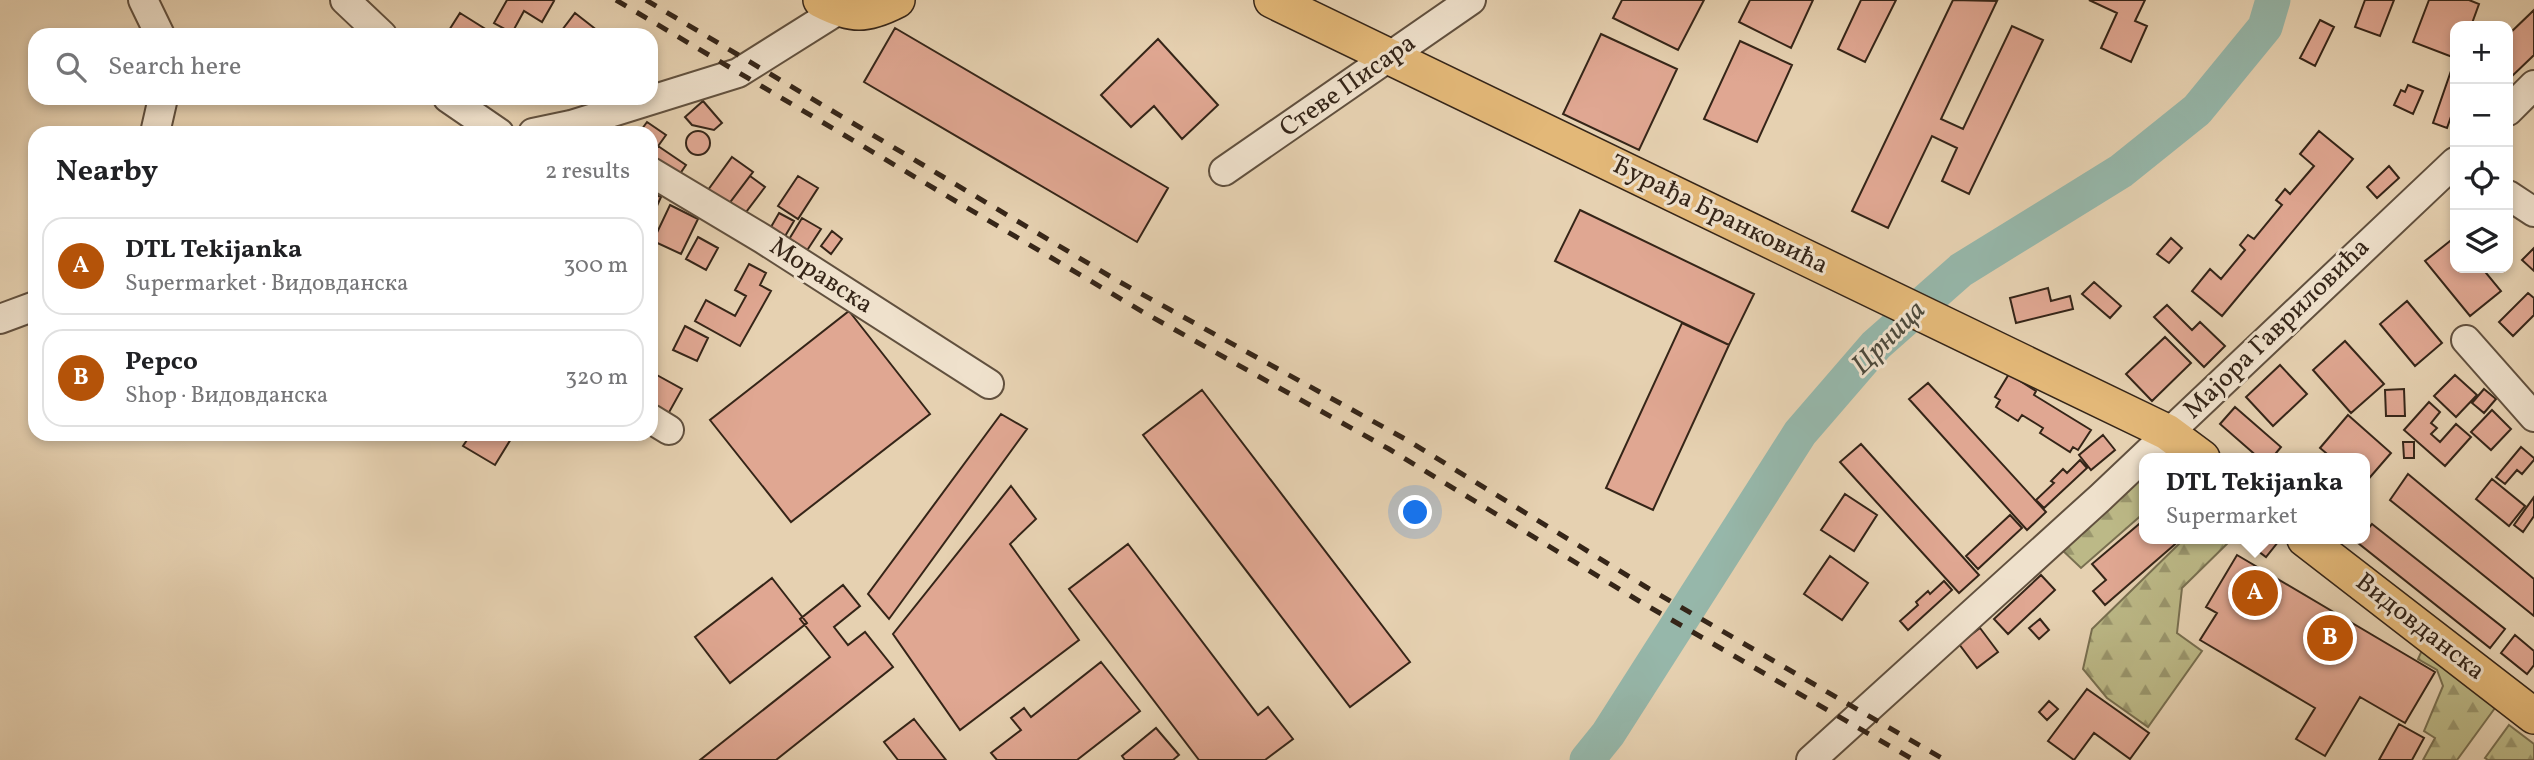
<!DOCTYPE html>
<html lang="en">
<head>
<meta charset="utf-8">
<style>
	body { margin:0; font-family:Vollkorn,serif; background:#f2f2f2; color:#202124 }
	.controls { position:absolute; right:21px; top:21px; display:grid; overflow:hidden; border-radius:14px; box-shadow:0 4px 10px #0003 }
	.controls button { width:63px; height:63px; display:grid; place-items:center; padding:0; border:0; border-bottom:2px solid #e0e0e0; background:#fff; color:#202124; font:35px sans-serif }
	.you { position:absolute; left:1416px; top:513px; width:24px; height:24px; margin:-18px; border:5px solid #fff; border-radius:50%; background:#1a73e8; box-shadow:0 0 0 10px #1a73e833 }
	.badge { display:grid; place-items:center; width:46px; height:46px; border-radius:50%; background:#b45309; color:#fff; font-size:23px; font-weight:700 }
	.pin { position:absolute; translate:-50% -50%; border:4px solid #fff; box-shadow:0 2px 7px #0006 }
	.popup { position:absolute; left:2139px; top:453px; width:231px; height:91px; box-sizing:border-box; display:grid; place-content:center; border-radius:14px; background:#fff; filter:drop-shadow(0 2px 5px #0005); font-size:23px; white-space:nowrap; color:#757577 }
	.popup b { font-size:26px; color:#202124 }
	.popup::after { content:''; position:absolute; left:50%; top:100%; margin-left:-14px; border:14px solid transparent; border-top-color:#fff }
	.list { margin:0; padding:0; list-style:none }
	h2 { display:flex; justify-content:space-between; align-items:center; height:91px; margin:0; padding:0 28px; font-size:30px }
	h2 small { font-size:23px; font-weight:400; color:#757577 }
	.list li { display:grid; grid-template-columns:46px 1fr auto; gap:21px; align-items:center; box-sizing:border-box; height:98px; margin:0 14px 14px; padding:0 14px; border:2px solid #e0e0e0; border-radius:21px }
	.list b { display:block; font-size:26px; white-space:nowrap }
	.list p { margin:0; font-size:23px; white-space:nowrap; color:#757577 }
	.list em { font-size:23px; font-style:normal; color:#757577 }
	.icon { flex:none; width:38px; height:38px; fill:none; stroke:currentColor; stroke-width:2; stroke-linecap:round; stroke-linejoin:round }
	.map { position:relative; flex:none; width:2534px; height:760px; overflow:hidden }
	.search { position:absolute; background:#fff; box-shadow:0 4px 10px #0003; left:28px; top:28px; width:630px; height:77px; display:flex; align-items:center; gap:18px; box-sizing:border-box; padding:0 24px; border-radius:21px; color:#757577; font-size:26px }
	.panel { position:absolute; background:#fff; box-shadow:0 4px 10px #0003; left:28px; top:126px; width:630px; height:315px; border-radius:21px }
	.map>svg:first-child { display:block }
	.forest { fill:url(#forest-firs); stroke:#786f50; stroke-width:2 }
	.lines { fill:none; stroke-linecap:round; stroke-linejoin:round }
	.river { stroke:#96b7aa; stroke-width:35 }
	.building { fill:#e0a792; stroke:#352518; stroke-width:2 }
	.minor-casing { stroke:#61503e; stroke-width:32 }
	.major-casing { stroke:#352518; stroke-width:38 }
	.minor { stroke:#efe1cc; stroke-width:28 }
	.major { stroke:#e3b878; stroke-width:35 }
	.rail { stroke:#352518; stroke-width:5; stroke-dasharray:12 12; stroke-linecap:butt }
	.labels { text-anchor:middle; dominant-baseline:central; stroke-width:6; stroke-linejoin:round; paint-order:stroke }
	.street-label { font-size:26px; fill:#352518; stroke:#efe1cc }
	.water-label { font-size:28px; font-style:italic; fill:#4d4a3c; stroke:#efe1cc }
</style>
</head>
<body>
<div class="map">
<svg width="2534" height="760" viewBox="0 0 2534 760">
	<defs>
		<pattern id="forest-firs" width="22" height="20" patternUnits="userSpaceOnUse" patternTransform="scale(1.75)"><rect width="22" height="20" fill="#bcb987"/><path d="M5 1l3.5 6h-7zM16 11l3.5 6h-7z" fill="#9a966d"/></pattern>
	</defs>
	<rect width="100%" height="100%" fill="#e6d1b1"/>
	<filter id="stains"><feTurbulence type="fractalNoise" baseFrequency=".00286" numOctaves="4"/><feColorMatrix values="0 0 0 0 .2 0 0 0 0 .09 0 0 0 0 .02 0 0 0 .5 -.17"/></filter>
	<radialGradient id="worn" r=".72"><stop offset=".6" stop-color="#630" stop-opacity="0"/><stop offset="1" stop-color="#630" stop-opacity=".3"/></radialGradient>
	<path class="forest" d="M2145,465V512L2081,568L2059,547Z
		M2184,539H2232L2182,588L2177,633L2202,651L2148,727L2107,698L2083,669L2092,629Z
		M2423,648L2495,708L2457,760H2423L2435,738L2424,731L2443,686L2437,670L2418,659Z
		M2509,725L2534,744V760H2488L2485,758Z"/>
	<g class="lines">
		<path class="river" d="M1587,760L1608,734L1800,433L1876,345L1961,270L2121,171L2197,110L2265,27L2273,0"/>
	</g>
	<path class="building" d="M507,0H552L554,1L542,22L524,11L512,33L494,23Z
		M1622,0H1704L1678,50L1613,18Z
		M1750,0H1813L1791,48L1739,22Z
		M1861,0H1896L1865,62L1838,49Z
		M1953,0L1997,1L1941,119L1963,129L2012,26L2043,40L1969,194L1942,181L1957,148L1932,136L1888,228L1852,211Z
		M2089,0H2145L2135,21L2147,26L2131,62L2101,48L2117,13Z
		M2365,0H2394L2380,36L2355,27Z
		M2429,0H2469L2479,4L2471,26H2455V58L2413,42Z
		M2534,10V55L2508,80V35Z
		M460,13L495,35H446Z
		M575,13L598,31L603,35L559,34Z
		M2320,20L2334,27L2315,66L2300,58Z
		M895,28L1168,188L1137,242L864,82Z
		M1601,34L1677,69L1639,150L1563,114Z
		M1158,39L1218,105L1182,139L1154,106L1131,127L1101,95Z
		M1740,41L1792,65L1757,142L1704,119Z
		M2451,71L2455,72V105L2447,128L2433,123Z
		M2408,85L2423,91L2413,114L2394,105L2401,90L2405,92Z
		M703,101L722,123L714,130L692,125L685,117Z
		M647,122L666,135L651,156V133H639Z
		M2319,131L2353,159L2222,316L2192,291L2210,269L2221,279L2245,250L2240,245L2248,235L2254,239L2282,205L2276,200L2285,189L2290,194L2314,166L2300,154Z
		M686 143a12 12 0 1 1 24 0a12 12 0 1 1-24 0Z
		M658,146L686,165L677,178L651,159Z
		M732,157L753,172L728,205L708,190Z
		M2389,166L2399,178L2377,198L2367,187Z
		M750,176L765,187L743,216L728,205Z
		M798,176L818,188L798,219L778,206Z
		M651,193L661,197L651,219Z
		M670,205L698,219L681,254L653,241Z
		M1580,210L1754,294L1729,345L1555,261Z
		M779,213L794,221L781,243L767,234Z
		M802,218L821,229L806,252L788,241Z
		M832,231L842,239L831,254L821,246Z
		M698,237L718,248L706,270L686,259Z
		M2455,237V268H2482L2501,291L2470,316L2425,261Z
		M2171,238L2182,248L2169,263L2157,254Z
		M2534,248V271L2522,260Z
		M749,264L766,273L760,285L771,291L740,346L695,321L706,300L735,316L746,296L735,290Z
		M2094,282L2121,306L2110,318L2082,294Z
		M2048,288L2051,301L2070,296L2073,309L2016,323L2010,298Z
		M2528,293L2534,298V315L2513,336L2499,322Z
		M2407,301L2442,343L2415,366L2380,324Z
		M2167,305L2192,330L2200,322L2225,346L2204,367L2154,317Z
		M849,311L930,414L791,522L710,420Z
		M1682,323L1729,345L1653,510L1606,488Z
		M685,326L708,338L697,361L673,350Z
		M2165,337L2191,363L2152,401L2126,374Z
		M2345,341L2384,384L2351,413L2313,370Z
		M2280,365L2307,394L2273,426L2246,397Z
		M655,374L682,389L667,416L651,407V380Z
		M2009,374L2036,391L2034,395L2091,430L2078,450L2073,447L2070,452L2040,433L2043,428L2022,415L2018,421L1996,407L2000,400L1995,397Z
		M2455,375L2477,395L2456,417L2434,396Z
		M1928,383L2046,512L2027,530L1909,399Z
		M2404,389L2405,416H2386L2385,390Z
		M2484,389L2496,399L2484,413L2472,403Z
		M1202,390L1410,662L1350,707L1143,435Z
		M2429,402L2440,412L2431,423L2437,428L2431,434L2440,442L2456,424L2471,437L2445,466L2404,430Z
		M2235,407L2281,447L2272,458H2259L2220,424Z
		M2492,410L2511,429L2491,450L2471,432Z
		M1001,414L1027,429L889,619L868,594Z
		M2348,415L2391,453L2365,483V458H2332L2320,448Z
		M471,434H514L495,465L463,446Z
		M2103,435L2115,450L2091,470L2079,455Z
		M2403,442H2414V458H2404Z
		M1861,444L1979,575L1959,593L1840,462Z
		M2521,447L2534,458V460L2522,474L2517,470L2505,484L2496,477Z
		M2080,460L2087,468L2044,508L2036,500L2054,483L2051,481L2063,469L2067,473Z
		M2408,474L2534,579V616L2390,500Z
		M2492,479L2525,506L2509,526L2476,499Z
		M1011,486L1036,519L1010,544L1079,640L960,730L893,634Z
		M1845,494L1877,515L1854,551L1821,530Z
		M2534,497V516L2523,532L2514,525Z
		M2010,515L2022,528L1978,569L1966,556Z
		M2145,519V539H2181L2105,605L2093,591L2106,580L2092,564Z
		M2372,524L2505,629L2490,648L2358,543L2361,539H2365V533Z
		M2242,539H2273L2278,542L2266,557Z
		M1128,544L1258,715L1268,707L1293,739L1265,760H1199L1069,589Z
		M2237,555L2435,672L2405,723L2360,697L2325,756L2296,739L2315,708L2200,640L2217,613L2206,607Z
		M1830,556L1868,583L1842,620L1804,594Z
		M2041,575L2055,590L2008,634L1994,619Z
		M772,578L807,623L730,683L695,637Z
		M1944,581L1952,590L1908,630L1900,621L1918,605L1916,602L1928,591L1930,594Z
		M843,585L860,606L834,627L848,645L865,632L893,667L776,760H700L830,657L800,619Z
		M2040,619L2049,630L2039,639L2029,628Z
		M1980,628L1998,652L1977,668L1959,644Z
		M2515,635L2534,651V665L2527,674L2501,653Z
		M1101,662L1140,711L1077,760H997L991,753L1021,730L1011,718L1024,708L1031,717Z
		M2087,689L2149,733L2130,759L2094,733L2074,760L2048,741Z
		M2049,701L2058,709L2047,720L2039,712Z
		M914,719L946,760H898L884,742Z
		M2399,724L2424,738L2412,760H2379Z
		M1156,728L1179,755L1173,760H1125L1122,756Z"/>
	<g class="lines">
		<defs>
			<path id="minor" d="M143,0L160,35
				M345,0L382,35
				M448,98L499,133
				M2508,111L2534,85
				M155,133L163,98
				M533,133L571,125L738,73L840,9
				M1224,171L1471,0
				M651,172L763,239L989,384
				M2508,195L2534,212
				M0,319L35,306
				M2466,340L2534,417
				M651,419L669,430
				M1811,760L2101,497L2455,162"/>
			<path id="major" d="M821,0C852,16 866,16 897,0
				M1272,0L2167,432L2202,458
				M2305,539L2534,716"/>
		</defs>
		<use href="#minor" class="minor-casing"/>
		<use href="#major" class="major-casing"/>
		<use href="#minor" class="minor"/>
		<use href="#major" class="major"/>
		<path class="rail" d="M616,0L1143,312L1389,449L1639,601L1914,760
			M646,0L1118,281L1407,440L1646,587L1945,760"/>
	</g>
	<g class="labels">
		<g class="street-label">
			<text transform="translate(1348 86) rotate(-35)">Стеве Писара</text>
			<text transform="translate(1719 215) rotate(26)">Ђурађа Бранковића</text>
			<text transform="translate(821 276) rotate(33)">Моравска</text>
			<text transform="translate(2277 329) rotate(-44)">Мајора Гавриловића</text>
			<text transform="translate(2420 627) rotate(38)">Видовданска</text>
		</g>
		<g class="water-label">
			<text transform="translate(1889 338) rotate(-45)">Црница</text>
		</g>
	</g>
	<rect width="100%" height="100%" filter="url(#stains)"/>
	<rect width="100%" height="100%" fill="url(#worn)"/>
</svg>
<div class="controls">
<button>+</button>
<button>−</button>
<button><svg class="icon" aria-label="locate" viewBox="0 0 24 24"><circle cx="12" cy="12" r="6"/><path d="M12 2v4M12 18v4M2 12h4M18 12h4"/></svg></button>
<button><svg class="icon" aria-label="layers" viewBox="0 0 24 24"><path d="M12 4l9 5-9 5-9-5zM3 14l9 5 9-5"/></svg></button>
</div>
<div class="you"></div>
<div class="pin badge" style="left:2255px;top:593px">A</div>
<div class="popup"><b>DTL Tekijanka</b>Supermarket</div>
<div class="pin badge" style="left:2330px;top:638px">B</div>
<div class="search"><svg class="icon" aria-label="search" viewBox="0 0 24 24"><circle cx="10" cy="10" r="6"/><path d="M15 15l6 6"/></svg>Search here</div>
<section class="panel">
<h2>Nearby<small>2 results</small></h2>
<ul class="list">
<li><span class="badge">A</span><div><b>DTL Tekijanka</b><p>Supermarket · Видовданска</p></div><em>300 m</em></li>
<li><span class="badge">B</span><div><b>Pepco</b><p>Shop · Видовданска</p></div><em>320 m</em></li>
</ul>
</section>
</div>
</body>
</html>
